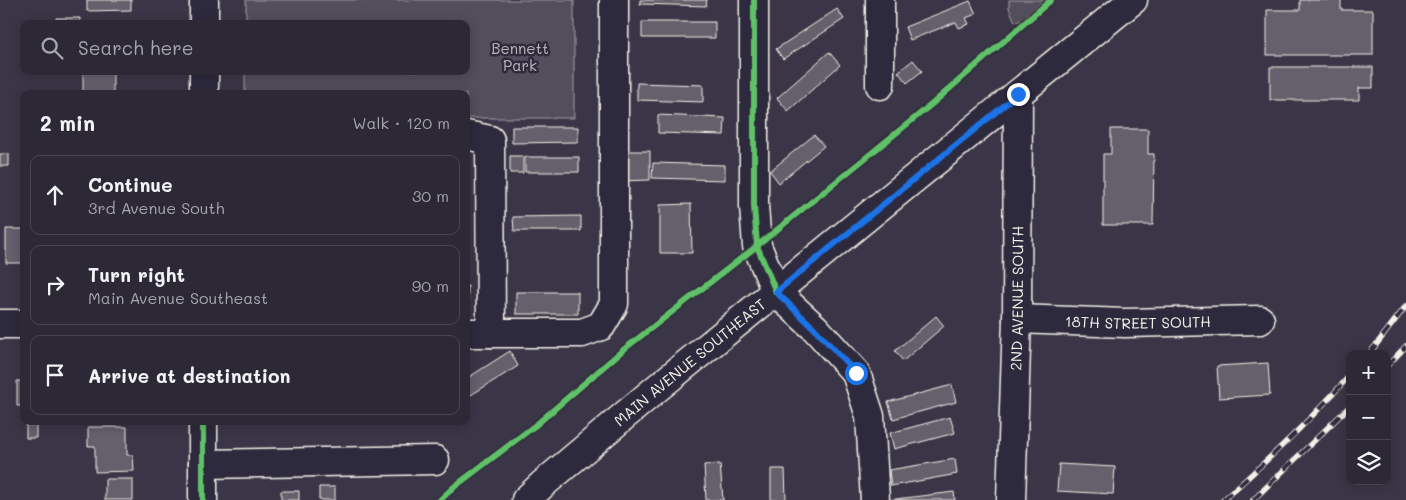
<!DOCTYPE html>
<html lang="en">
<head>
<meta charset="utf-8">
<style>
	body { margin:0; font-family:Mali,sans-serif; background:#34303d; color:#f1f3f6 }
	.controls { position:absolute; right:15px; bottom:15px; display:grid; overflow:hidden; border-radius:10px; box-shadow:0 2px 12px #0003 }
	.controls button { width:45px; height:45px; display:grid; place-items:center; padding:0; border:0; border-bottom:1px solid #484450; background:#2c2835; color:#f1f3f6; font:25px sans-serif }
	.stop { position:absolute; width:15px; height:15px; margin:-11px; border:4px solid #1a73e8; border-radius:50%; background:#fff }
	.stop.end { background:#1a73e8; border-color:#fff; box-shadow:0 1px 5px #0008 }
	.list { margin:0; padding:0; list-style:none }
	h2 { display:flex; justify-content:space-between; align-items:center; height:65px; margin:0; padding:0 20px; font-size:21px }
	h2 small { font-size:16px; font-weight:400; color:#a6a6ad }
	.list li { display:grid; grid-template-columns:32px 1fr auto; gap:15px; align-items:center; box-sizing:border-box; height:80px; margin:0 10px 10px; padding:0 10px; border:1px solid #484450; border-radius:10px }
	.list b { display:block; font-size:19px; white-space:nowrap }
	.list p { margin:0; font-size:16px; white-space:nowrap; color:#a6a6ad }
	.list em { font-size:16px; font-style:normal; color:#a6a6ad }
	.icon { flex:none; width:28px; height:28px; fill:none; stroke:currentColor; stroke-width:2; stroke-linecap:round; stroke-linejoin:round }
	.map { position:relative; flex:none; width:1406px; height:500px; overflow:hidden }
	.search { position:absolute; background:#2c2835; box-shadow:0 2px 12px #0003; left:20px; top:20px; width:450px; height:55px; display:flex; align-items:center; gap:12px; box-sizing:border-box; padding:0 18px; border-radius:10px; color:#a6a6ad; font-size:19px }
	.panel { position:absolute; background:#2c2835; box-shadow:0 2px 12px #0003; left:20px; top:90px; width:450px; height:335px; border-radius:10px }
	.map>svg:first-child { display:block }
	.green { fill:#534e5c; stroke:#a4a0a2 }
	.building { fill:#65616c; stroke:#f4f1e8 }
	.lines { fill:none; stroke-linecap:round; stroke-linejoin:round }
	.minor-casing { stroke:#f4f1e8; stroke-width:31 }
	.major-casing { stroke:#f4f1e8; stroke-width:31 }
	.minor { stroke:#2f2a3d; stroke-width:28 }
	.major { stroke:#2f2a3d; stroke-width:28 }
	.rail-casing { stroke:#f4f1e8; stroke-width:5.5 }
	.rail { stroke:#2f2a3d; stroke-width:4; stroke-dasharray:11; stroke-linecap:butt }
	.cycleway-casing { stroke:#2f2a3d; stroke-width:9 }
	.cycleway { stroke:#61c268; stroke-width:6 }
	.route { stroke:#1a73e8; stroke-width:6 }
	.labels { text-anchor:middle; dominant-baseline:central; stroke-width:5; stroke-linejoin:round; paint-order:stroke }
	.park-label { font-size:15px; fill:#bcb8b7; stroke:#2f2a3d }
	.street-label { font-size:15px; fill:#f4f1e8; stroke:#2f2a3d }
</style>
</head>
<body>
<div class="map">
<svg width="1406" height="500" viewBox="0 0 1406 500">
	<rect width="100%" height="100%" fill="#3b3647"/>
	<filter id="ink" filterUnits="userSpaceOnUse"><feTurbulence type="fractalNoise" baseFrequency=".02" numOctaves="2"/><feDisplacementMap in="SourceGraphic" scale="10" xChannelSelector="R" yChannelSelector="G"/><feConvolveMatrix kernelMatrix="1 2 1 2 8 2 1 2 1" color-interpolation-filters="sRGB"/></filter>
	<g filter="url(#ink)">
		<path class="green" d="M246,0H574V118H466V94H245V71H466V24H246Z
			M1009,0H1044L1022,20L1015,22L1009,8Z"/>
		<path class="building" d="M87,0H131V10L87,11Z
			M640,0H707L706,6L640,4Z
			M1300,0H1341V10H1373V55H1267V10H1300Z
			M970,1L976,14L966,18L969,24L959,28L956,22L910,40L905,27Z
			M837,9L844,19L783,59L776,49Z
			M56,18H80V24H56Z
			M642,22H715V38H642Z
			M829,52L840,65L788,111L777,98Z
			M913,60L922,71L907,83L898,72Z
			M1270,67H1373V88H1359V100H1270Z
			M83,71H113V93H83Z
			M637,83L703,85V102L637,100Z
			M52,93H78V94H52Z
			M658,115L725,118L724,135L658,133Z
			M512,127H578V142L512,143Z
			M1111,129H1148V154H1154L1153,225H1103V154H1111Z
			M814,135L824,146L779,183L770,171Z
			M619,151H650V180L620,181Z
			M0,154H9V166H0Z
			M510,156H523V173H510Z
			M525,157H579V172H525Z
			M653,163L725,165V180L652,178Z
			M691,204L692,253H660V205Z
			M581,216V231H514L513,217Z
			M6,229H24V263H6Z
			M466,286H468V303H466Z
			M516,292H578V314H516Z
			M936,316L944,326L903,361L895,351Z
			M510,351L518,366L466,398V379Z
			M1268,363L1270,395L1219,398L1217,366Z
			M17,381H24V406H17Z
			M952,385L956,402L893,419L888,402Z
			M950,417L955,433L894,449L890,433Z
			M426,421H439V424H426Z
			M26,425H36V438H26Z
			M88,427H127V455H133L134,471L95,472V446H88Z
			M955,459L957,474L891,486L889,470Z
			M720,464L723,500H706L704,465Z
			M1059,464L1115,467L1113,494L1057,491Z
			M771,469H785L786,500H771Z
			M105,479H133V500H105Z
			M319,487H335V500H319Z
			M281,491H299V500H281Z
			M954,492L955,500H888Z"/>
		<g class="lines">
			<defs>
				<g id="minor">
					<path d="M754,0V206L757,246L776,292L815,328L856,373L870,416L875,500"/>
					<path d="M204,24V0"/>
					<path d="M880,85V0"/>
					<path d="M204,94V71"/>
					<path d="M466,135L490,140L491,333"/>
					<path id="s1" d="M1017,319L1125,323L1260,320"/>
					<path d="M0,324H24"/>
					<path d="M466,333H582L601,326L614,304V0"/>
					<path d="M203,464L435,460"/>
					<path d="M203,500V421"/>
					<path id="s2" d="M1011,500L1017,319L1018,94"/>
				</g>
				<g id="major">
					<path id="s3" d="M526,500L543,484L656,389L1133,0"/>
				</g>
			</defs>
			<use href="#minor" class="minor-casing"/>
			<use href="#major" class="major-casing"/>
			<use href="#minor" class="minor"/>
			<use href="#major" class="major"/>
			<defs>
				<path id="rail" d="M1369,354L1406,306
					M1387,366L1406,346
					M1223,500C1267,461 1311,420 1350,375
					M1253,500L1350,406"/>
			</defs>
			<use href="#rail" class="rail-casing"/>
			<use href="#rail" class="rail"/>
			<defs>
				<path id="cycleway" d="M754,0V206L757,246L776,292
					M203,500V421
					M440,500L454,487L537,424L623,350L757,246L932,104L1051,0"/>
			</defs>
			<use href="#cycleway" class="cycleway-casing"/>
			<use href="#cycleway" class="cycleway"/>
		</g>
	</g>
	<g class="lines" filter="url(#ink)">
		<path class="route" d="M856,373L814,328L776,292L1018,94"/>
	</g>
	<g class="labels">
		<g class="park-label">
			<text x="520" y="48">Bennett<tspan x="520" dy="17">Park</tspan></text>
		</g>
		<g class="street-label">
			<text stroke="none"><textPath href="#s2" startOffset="202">2ND AVENUE SOUTH</textPath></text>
			<text stroke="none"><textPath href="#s1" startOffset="121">18TH STREET SOUTH</textPath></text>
			<text stroke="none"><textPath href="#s3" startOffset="214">MAIN AVENUE SOUTHEAST</textPath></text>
		</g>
	</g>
</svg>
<div class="controls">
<button>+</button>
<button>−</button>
<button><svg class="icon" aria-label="layers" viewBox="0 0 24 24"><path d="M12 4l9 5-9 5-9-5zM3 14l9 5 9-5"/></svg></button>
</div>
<div class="stop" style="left:856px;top:373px"></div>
<div class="stop end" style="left:1018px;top:94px"></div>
<div class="search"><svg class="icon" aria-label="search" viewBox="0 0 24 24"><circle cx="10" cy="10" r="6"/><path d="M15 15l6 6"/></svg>Search here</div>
<section class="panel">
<h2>2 min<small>Walk · 120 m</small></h2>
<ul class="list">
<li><svg class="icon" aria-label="ahead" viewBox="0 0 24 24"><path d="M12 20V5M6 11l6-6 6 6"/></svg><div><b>Continue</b><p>3rd Avenue South</p></div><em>30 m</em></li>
<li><svg class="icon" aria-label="right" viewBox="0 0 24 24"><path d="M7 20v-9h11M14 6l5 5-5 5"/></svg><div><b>Turn right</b><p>Main Avenue Southeast</p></div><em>90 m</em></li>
<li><svg class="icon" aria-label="arrive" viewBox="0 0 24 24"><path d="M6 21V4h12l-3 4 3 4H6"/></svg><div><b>Arrive at destination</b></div></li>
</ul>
</section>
</div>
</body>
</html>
